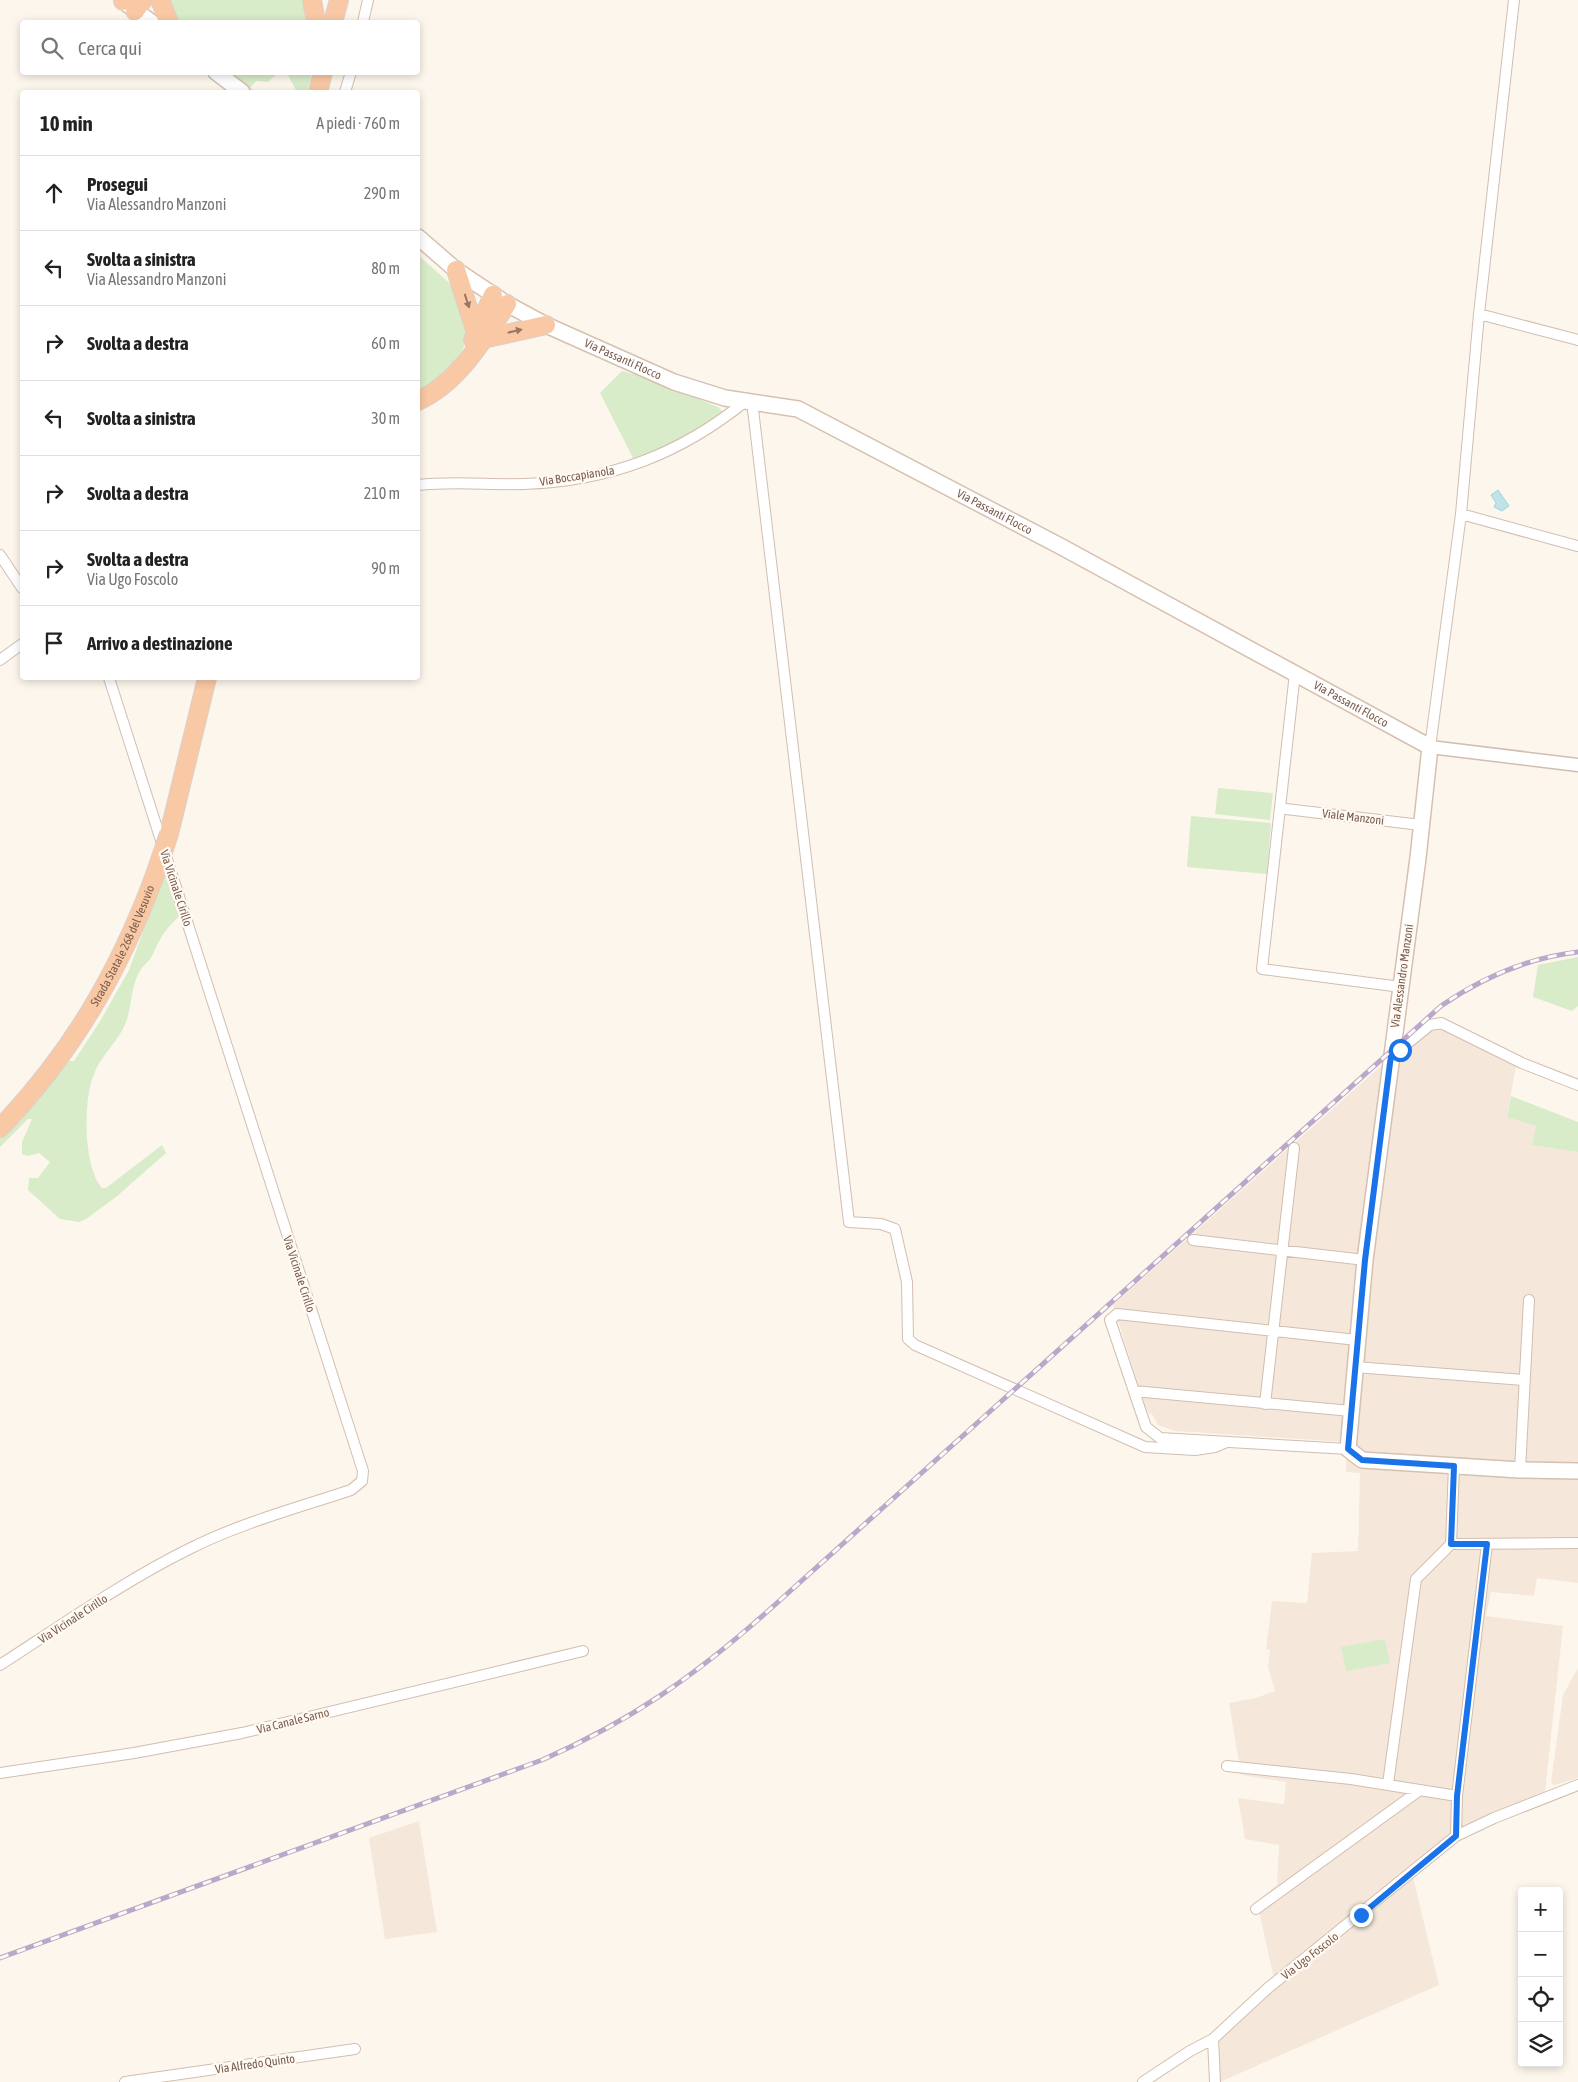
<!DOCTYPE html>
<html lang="it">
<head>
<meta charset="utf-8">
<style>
	body { margin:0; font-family:"Asap Condensed",sans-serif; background:#f2f2f2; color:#222 }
	.controls { position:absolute; right:15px; bottom:15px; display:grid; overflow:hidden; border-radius:5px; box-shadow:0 2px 8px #0003 }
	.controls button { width:45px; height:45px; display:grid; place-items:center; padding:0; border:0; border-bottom:1px solid #e0e0e0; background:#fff; color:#222; font:25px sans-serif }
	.stop { position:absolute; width:15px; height:15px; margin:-11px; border:4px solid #1a73e8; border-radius:50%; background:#fff }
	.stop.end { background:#1a73e8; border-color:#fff; box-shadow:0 1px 5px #0008 }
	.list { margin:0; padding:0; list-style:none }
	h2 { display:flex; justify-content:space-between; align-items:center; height:65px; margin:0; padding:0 20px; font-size:21px }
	h2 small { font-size:16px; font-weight:400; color:#767676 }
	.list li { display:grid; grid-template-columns:32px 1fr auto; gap:15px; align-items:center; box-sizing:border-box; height:75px; padding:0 20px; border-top:1px solid #e0e0e0 }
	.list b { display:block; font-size:19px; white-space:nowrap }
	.list p { margin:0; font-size:16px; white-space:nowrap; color:#767676 }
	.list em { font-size:16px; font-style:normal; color:#767676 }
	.icon { flex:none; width:28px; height:28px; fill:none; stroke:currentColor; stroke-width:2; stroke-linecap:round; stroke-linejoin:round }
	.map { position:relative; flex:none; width:1578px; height:2082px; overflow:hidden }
	.search { position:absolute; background:#fff; box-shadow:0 2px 8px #0003; left:20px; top:20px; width:400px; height:55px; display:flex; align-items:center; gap:12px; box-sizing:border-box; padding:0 18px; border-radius:5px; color:#767676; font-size:19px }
	.panel { position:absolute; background:#fff; box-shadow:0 2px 8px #0003; left:20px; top:90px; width:400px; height:590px; border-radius:5px }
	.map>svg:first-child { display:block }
	.residential { fill:#f5e8da }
	.green { fill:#d8ecc9 }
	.water { fill:#bfe3e8; stroke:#a5d3da }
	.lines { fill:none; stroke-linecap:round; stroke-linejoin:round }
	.minor-casing { stroke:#d1beb0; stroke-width:12 }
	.tertiary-casing { stroke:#d1beb0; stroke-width:15 }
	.secondary-casing { stroke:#d6c0b0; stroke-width:18 }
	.trunk-casing { stroke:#dad1cd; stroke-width:20 }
	.minor { stroke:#fff; stroke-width:10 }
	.tertiary { stroke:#fff; stroke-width:12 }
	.secondary { stroke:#fff; stroke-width:15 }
	.trunk { stroke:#f9c8a4; stroke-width:18 }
	.rail-casing { stroke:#b9a8c9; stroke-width:5 }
	.rail { stroke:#fffaf3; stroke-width:3; stroke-dasharray:9; stroke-linecap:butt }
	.trunk-bridge-casing { stroke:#dad1cd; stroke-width:20; stroke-linecap:butt }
	.trunk-bridge { stroke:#f9c8a4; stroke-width:18 }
	.oneway { fill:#9a7763 }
	.route { stroke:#1a73e8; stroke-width:6 }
	.labels { text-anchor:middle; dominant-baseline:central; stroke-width:4.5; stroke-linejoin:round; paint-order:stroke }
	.street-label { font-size:12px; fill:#7a5c4d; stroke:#fffaf3 }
</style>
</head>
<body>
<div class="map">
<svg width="1578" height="2082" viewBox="0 0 1578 2082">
	<rect width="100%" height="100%" fill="#fdf6ec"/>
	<path class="residential" d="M1439,1027L1516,1066L1507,1116L1537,1126L1533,1145L1578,1152V1583L1537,1578L1534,1596L1491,1592L1486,1616L1563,1626L1544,1801L1462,1838L1413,1877L1439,1985L1220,2082L1219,2036L1274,1979L1257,1902L1277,1885L1279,1845L1245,1839L1238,1798L1284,1804L1286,1782L1241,1775L1229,1703L1256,1698L1275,1691L1268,1667L1270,1650L1266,1649L1272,1601L1307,1603L1312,1553L1358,1551L1360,1473L1346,1472V1442L1175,1431L1158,1425L1152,1414L1149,1413L1145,1406L1113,1305L1383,1064L1390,1063L1422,1033Z
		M1578,1668V1778L1554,1785L1551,1782L1563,1695Z
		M419,1821L437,1932L385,1939L369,1838Z"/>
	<path class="green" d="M165,0H308L312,22H176Z
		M224,73H278L268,82L256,81L250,88L257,92H249Z
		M287,73H312L307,92H297Z
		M418,255L455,288L467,323L464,347L452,369L418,394Z
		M622,371L645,377L718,407L722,411L720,414L688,437L634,460L600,393Z
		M1218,788L1273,793L1270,820L1215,814Z
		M1191,816L1271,823L1267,874L1187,867Z
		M164,874H166L180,916C166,927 159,940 152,956C149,962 143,965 140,971C131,985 132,1006 126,1022C119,1041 101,1055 94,1074C83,1099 83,1166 102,1188H106L162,1145L166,1153L116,1197L86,1219L79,1222L60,1219L28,1190L29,1178H38L50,1162L39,1153L28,1156L22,1154V1142L32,1119H28L0,1147V1138L69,1061H74L99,1023L129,970Z
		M1578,957V1006L1572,1011L1533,997L1538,965Z
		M1511,1096L1578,1122V1152L1532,1145L1536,1126L1507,1117Z
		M1385,1639L1390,1663L1346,1671L1341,1647Z"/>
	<path class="water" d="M1498,490L1509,506L1502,511L1494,507L1496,503L1491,495Z"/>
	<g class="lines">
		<defs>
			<path id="minor" d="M363,22L368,0
				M345,92L351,72
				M1479,314L1578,340
				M752,401L849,1222L881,1224L895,1229L907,1282L908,1339L915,1345L1145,1447L1195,1450L1215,1447L1227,1442
				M418,485C453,481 489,485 524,484C610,481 681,454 747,400
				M1461,514L1577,546
				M0,555L22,588
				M0,660L22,644
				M1295,673L1262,969L1401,987
				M1430,747L1461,514L1479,314L1514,0
				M1286,809L1421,825
				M1391,1057L1430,1025L1441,1023L1522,1063L1578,1085
				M1193,1240L1365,1260
				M1355,1367L1524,1380
				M1134,1391L1351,1411
				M1265,1404L1294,1148
				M1348,1449L1160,1438L1146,1427L1110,1320L1117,1314L1357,1340
				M1520,1470L1529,1300
				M1451,1544L1454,1466
				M0,1665C62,1625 124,1581 191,1548C241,1523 297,1508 351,1490L362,1481L363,1471L109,678
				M1227,1766L1351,1779L1457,1796
				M0,1773L134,1753L242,1733L583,1651
				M1388,1784L1416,1579L1451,1544L1578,1543
				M1456,1836L1457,1796L1487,1544
				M1256,1909L1420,1790
				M125,2082L355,2049
				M1143,2082L1190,2051L1213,2039
				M1215,2082L1213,2039L1268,1988L1456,1836L1494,1818L1578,1785"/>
			<path id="tertiary" d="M1430,747L1578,765"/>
			<g id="secondary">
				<path d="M127,4L151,22"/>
				<path d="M216,72L242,92"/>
				<path id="s1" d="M418,237L456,270L507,304L546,325L674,382L725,398L798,409L1060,546L1430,747L1418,858L1365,1260L1348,1449L1362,1460L1520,1470L1578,1471"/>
			</g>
			<g id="trunk">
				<path d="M160,0L169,22"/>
				<path d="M312,0L316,22"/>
				<path d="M123,1L124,0"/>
				<path d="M135,11L143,0"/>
				<path d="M333,22L339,0"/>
				<path d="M318,92L323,72"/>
				<path d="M456,270L476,333"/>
				<path d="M483,339L546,325"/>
				<path d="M473,340L493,295"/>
				<path d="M418,401C458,383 483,340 507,304"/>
				<path d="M169,834L207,678"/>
				<path id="s2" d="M0,1128C72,1053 119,972 155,875"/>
			</g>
		</defs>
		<use href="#minor" class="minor-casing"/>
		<use href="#tertiary" class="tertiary-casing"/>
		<use href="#secondary" class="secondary-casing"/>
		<use href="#trunk" class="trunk-casing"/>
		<use href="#minor" class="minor"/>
		<use href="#tertiary" class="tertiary"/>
		<use href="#secondary" class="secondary"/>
		<use href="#trunk" class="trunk"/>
		<defs>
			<path id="rail" d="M0,1958L542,1760C631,1721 696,1675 768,1611L1441,1006C1483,977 1527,958 1578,952"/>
		</defs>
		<use href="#rail" class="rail-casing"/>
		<use href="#rail" class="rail"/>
		<defs>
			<path id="trunk-bridge" d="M155,875L169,834"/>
		</defs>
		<use href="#trunk-bridge" class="trunk-bridge-casing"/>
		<use href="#trunk-bridge" class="trunk-bridge"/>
	</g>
	<defs><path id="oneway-solid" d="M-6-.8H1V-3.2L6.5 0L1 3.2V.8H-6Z" transform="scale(1.25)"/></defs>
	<g class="oneway">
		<use href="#oneway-solid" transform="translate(467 301) rotate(72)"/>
		<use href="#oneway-solid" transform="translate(515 331) rotate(-13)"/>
	</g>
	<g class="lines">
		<path class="route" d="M1361,1915L1456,1836L1457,1796L1487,1544H1451L1454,1466L1362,1460L1348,1449L1365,1260L1390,1063L1391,1057L1400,1050"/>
	</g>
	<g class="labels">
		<g class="street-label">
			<text stroke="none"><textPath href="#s1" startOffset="240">Via Passanti Flocco</textPath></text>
			<text transform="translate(577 476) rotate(-9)">Via Boccapianola</text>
			<text stroke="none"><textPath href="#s1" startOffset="645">Via Passanti Flocco</textPath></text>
			<text stroke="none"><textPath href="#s1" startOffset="1050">Via Passanti Flocco</textPath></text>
			<text transform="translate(1353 817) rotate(7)">Viale Manzoni</text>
			<text transform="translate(176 888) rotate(72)">Via Vicinale Cirillo</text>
			<text stroke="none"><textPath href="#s2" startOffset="221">Strada Statale 268 del Vesuvio</textPath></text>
			<text transform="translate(1402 976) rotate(-82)">Via Alessandro Manzoni</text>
			<text transform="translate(299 1274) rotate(72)">Via Vicinale Cirillo</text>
			<text transform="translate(73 1619) rotate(-33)">Via Vicinale Cirillo</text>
			<text transform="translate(293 1721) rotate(-14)">Via Canale Sarno</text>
			<text transform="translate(1310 1956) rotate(-38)">Via Ugo Foscolo</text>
			<text transform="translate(255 2064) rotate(-8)">Via Alfredo Quinto</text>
		</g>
	</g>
</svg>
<div class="controls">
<button>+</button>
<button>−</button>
<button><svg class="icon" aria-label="locate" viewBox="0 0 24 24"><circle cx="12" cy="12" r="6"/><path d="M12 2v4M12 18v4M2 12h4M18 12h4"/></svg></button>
<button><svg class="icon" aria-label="layers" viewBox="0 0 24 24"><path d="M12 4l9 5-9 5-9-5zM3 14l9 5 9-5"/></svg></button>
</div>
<div class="stop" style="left:1400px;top:1050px"></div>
<div class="stop end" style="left:1361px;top:1915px"></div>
<div class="search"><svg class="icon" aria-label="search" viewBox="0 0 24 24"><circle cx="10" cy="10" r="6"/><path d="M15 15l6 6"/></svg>Cerca qui</div>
<section class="panel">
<h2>10 min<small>A piedi · 760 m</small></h2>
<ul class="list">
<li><svg class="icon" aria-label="ahead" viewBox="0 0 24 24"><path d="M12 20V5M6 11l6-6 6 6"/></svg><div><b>Prosegui</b><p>Via Alessandro Manzoni</p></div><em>290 m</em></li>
<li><svg class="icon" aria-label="left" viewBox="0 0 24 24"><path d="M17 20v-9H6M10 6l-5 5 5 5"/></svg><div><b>Svolta a sinistra</b><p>Via Alessandro Manzoni</p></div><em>80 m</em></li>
<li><svg class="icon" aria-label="right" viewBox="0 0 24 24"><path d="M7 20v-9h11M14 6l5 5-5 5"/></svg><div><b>Svolta a destra</b></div><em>60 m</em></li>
<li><svg class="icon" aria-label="left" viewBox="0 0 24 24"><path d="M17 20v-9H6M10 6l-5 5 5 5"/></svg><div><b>Svolta a sinistra</b></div><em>30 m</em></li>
<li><svg class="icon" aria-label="right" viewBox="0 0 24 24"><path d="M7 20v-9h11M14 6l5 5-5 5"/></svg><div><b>Svolta a destra</b></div><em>210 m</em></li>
<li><svg class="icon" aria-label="right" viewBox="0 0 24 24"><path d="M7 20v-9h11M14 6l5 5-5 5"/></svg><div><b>Svolta a destra</b><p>Via Ugo Foscolo</p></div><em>90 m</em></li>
<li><svg class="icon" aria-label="arrive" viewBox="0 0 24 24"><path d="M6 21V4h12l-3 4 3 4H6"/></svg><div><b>Arrivo a destinazione</b></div></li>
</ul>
</section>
</div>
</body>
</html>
